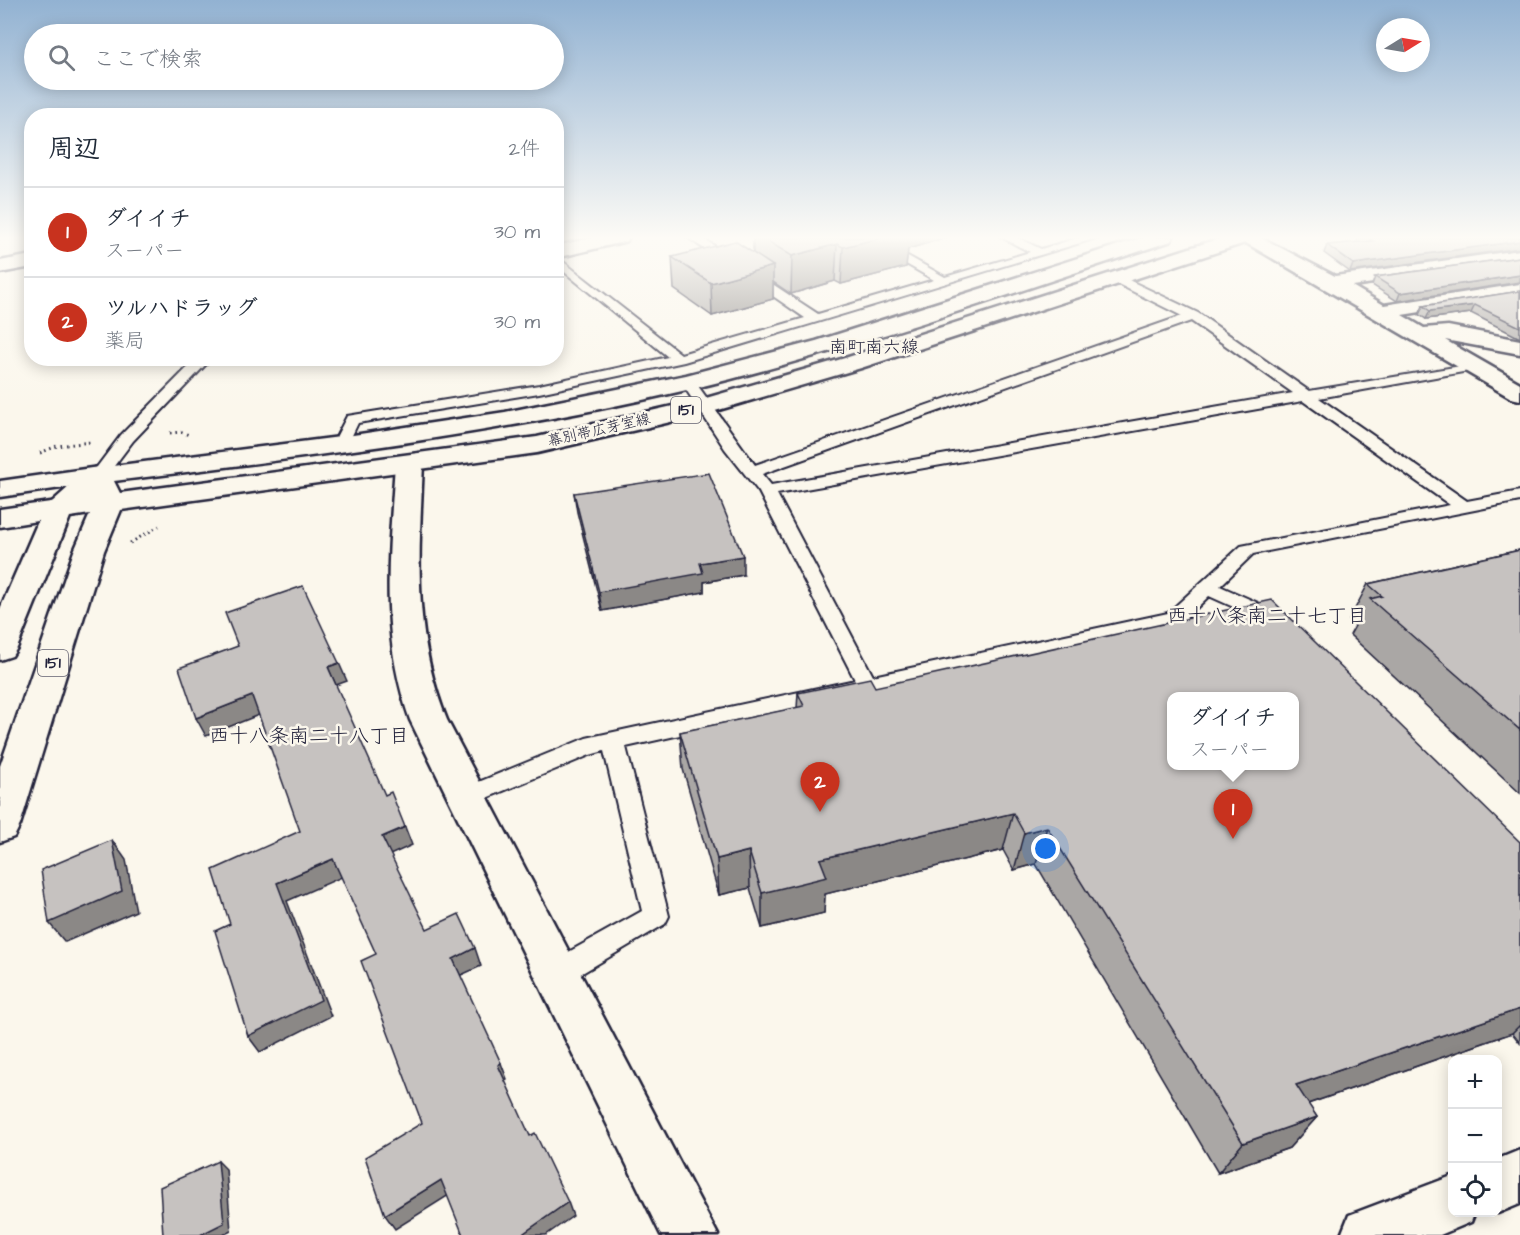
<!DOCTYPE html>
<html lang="ja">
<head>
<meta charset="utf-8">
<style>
	body { margin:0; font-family:"Architects Daughter","Klee One",sans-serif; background:#f6f6f7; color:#1f2937 }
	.controls { position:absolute; right:18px; bottom:18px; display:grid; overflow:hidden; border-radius:12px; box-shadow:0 3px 15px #0003 }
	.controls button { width:54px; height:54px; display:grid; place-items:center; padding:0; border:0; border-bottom:2px solid #e0e1e3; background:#fff; color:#1f2937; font:30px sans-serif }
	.compass { position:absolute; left:1376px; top:18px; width:54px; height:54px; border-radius:50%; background:#fff; box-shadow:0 3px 15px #0003; rotate:79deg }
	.you { position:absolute; left:1046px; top:849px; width:21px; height:21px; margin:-15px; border:4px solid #fff; border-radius:50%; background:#1a73e8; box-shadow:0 0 0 9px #1a73e833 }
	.badge { display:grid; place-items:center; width:39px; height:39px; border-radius:50%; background:#c8321e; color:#fff; font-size:20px; font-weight:700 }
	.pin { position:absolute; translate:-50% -50px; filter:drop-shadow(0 2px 3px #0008) }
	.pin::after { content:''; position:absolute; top:32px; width:21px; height:18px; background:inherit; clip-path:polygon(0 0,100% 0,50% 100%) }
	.popup { position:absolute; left:1167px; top:692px; width:132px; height:78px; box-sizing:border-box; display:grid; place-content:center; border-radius:12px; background:#fff; filter:drop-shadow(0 2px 4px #0005); font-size:20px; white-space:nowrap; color:#747a83 }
	.popup b { font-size:22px; color:#1f2937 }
	.popup::after { content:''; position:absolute; left:50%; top:100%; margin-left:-12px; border:12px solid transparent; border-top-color:#fff }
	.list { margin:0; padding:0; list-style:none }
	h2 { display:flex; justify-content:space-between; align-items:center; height:78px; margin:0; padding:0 24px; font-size:26px }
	h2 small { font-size:20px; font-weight:400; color:#747a83 }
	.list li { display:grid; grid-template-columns:39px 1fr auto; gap:18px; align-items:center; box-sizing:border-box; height:90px; padding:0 24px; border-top:2px solid #e0e1e3 }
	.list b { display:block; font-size:22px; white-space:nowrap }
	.list p { margin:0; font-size:20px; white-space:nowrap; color:#747a83 }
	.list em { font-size:20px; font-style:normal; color:#747a83 }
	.icon { flex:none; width:33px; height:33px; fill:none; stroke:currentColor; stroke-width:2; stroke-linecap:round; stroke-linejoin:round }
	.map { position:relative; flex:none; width:1520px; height:1235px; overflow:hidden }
	.search { position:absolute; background:#fff; box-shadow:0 3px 15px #0003; left:24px; top:24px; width:540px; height:66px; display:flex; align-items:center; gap:15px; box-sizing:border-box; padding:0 21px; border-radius:33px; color:#747a83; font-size:22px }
	.panel { position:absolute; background:#fff; box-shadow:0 3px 15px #0003; left:24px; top:108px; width:540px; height:258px; border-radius:24px }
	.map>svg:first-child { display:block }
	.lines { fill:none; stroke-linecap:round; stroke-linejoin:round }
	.service-casing { stroke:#22223b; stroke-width:4 }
	.minor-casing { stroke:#22223b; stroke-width:5 }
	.secondary-casing { stroke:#22223b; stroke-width:5 }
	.primary-casing { stroke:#22223b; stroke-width:5 }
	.path { stroke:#22223b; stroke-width:3; stroke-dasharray:1.5 4; stroke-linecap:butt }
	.service { fill:#fbf7ec; fill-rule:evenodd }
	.minor { fill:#fbf7ec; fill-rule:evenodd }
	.secondary { fill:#fbf7ec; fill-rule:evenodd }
	.primary { fill:#fbf7ec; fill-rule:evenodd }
	.wall { fill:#aaa7a5; stroke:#22223b; stroke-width:1.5 }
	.shaded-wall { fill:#8b8886; stroke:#22223b; stroke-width:1.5 }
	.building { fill:#c6c2c0; stroke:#22223b; stroke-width:1.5; fill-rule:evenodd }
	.labels { text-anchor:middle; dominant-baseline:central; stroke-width:5; stroke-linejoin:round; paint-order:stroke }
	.far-street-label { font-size:15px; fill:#22223b; stroke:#fbf7ec }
	.shield { fill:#fbf7ec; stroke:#636270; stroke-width:1.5 }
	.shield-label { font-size:16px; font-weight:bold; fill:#22223b }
	.far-quarter-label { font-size:18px; fill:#22223b; stroke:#fbf7ec }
	.neighbourhood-label { font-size:20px; fill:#22223b; stroke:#fbf7ec }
</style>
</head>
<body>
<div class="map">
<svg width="1520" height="1235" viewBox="0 0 1520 1235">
	<rect width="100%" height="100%" fill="#fbf7ec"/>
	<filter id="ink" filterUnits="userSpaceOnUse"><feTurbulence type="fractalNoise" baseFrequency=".0167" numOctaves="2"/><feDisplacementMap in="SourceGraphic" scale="12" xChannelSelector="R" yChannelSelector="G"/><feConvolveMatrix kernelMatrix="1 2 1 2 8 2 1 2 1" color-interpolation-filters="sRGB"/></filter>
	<g filter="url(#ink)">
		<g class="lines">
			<defs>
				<path id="service" d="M687,237H701L818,314L934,280L859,237H874L945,277L1030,252L1001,237H1016L1041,249L1081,237H1100L684,362L539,393L358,423L346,448L340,450L332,445L347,416L539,385L668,357L556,265V256L681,354L805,318Z
					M1116,274L1198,313L1309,391L1479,363V369L1474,370L1319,398L1467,501L1520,491V501L1253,554L1220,586L1276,611L1279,616L1276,621L1269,623L1209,596L1181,623L1174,625L626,747L669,916L665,924L567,982L557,986L547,982L543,973L547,964L642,911L604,751L590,755L467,806L459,804L455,797L459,790L586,738L855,680L759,492L725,449L681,382L683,379H693L755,465L1182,316L1112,281V275ZM1191,321L1293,393L771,485L762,474ZM1303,401L1450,505L1241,546L1168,613L873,676L777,494Z
					M197,358H212L133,441L105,478H93L91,475L121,435Z"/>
				<path id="minor" d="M595,237H629L627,241L556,258V246Z
					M1236,237H1260L1335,276L1520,250V262L1352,286L1384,305L1520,284V296L1402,315L1424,328L1448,326L1520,340V354L1445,340L1520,383V400L1511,398Z
					M32,255V267L0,273V261Z
					M409,456L419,458L423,464C419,556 412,633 447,720L718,1235H661L410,720C379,632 389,555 395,464L399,458Z
					M1520,1150V1204L1498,1213V1159Z
					M1452,1176V1212H1475L1471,1222L1440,1235H1341L1349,1215Z"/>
				<path id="secondary" d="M99,467L109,469L113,475L109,481L0,497V481Z
					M58,501L68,504L73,510L68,516L0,527V509Z"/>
				<path id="primary" d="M1144,237H1173L1171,241C1012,293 853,350 691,389C501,434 308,457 114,481L120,493L537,437L699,400L845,358L1224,237H1253L1251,241L861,368L705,414L537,453L121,510L104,551L20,825L14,837L0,842V766L74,551L90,514L70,517L17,648L12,656L0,660V609L43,510L89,469L340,437L505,412L686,375L816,341Z"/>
			</defs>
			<use href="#service" class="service-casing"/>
			<use href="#minor" class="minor-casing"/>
			<use href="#secondary" class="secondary-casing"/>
			<use href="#primary" class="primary-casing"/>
			<path class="path" d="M170,433L182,432L189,435
				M40,453L57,446L91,442
				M130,543L159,526"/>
			<use href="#service" class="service"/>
			<use href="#minor" class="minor"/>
			<use href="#secondary" class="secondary"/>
			<use href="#primary" class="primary"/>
		</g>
		<path class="wall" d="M753,237H947L908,249L906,267L841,284L835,281L791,294L773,282V299L712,316L674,289L672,257L753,253Z
			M1358,237H1520L1350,272L1324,253L1327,245L1358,242H1357Z
			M1520,257L1397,301L1372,285L1375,277Z
			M1520,291V338L1471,313L1426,319L1419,315L1423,306Z
			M574,493L743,575L704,582V592L602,611L577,512Z
			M1520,550V793L1350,635L1355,626L1349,620L1368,584Z
			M875,687L1520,842V1043L1512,1033L1308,1104L1317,1117L1289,1148L1218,1173L1036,864L1014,870L1003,850L825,894L824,913L762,928L750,888L719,895L683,769L680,732L797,708L798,693Z"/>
		<path class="shaded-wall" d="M884,237H947L908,249L906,267L841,284L843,247Z
			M1520,241V248L1350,272L1353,264Z
			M837,244L835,281L791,294L792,256Z
			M773,266V299L712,316L711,283Z
			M1520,275V282L1397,301L1400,293Z
			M1475,305L1471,313L1426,319L1430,311Z
			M743,556V575L704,582V592L602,611L599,592L700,563Z
			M339,663L347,681L336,685L328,667Z
			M252,696L261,714L206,736L196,718Z
			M1013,813L1003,850L825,894L824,913L762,928V893L820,859Z
			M405,827L412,845L390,855L382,837Z
			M1047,827L1036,864L1014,870L1024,833Z
			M112,840L126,860L136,911L65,942L49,923Z
			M749,851L750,888L719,895L717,859Z
			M333,859L342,877L287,901L331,1016L260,1052L248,1036L277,883Z
			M475,948L481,966L459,976L453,959Z
			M1520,1009V1025L1512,1033L1270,1117L1296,1085Z
			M501,1063L507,1079L504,1081L498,1065Z
			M1317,1117L1289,1148L1218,1173L1243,1143Z
			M218,1161L226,1169L231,1231L223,1235H200Z
			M441,1180L449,1195L395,1229L385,1215Z
			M568,1202L573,1216L546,1235H521Z"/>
		<path class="building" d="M761,237H884L843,247L837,244L792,256Z
			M1366,237H1520V241L1353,264L1327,245L1373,241Z
			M735,241L773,266L711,283L672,257Z
			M1520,257V275L1400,293L1375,277Z
			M1520,291V327L1475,305L1430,311L1423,306Z
			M709,473L743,556L700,563L703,573L599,592L574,493Z
			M1520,550V730L1370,599L1382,596L1368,584Z
			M303,586L339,663L328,667L385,795L391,792L405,827L382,837L427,929L459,914L475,948L453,959L501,1063L498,1065L530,1136L535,1133L568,1202L521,1235H463L441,1180L385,1215L365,1157L422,1123L361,961L376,954L333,859L277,883L321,1000L248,1036L215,931L230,924L213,870L300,831L252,696L196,718L179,668L238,646L225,613Z
			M1272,600L1520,842V1009L1296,1085L1317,1117L1243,1143L1047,827L1024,833L1013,813L820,859L827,877L762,893L749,851L717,859L680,732L804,706L798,693L870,678L875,687ZM1172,696H1294V765H1172Z
			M112,840L122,891L49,923L41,870Z
			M218,1161L224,1223L200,1235H163L160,1187Z"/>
	</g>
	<linearGradient id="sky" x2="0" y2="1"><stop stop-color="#92b2d2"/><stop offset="0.58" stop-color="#fdfbf6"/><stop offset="1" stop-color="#fdfbf6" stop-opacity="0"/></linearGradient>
	<rect width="1520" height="410" fill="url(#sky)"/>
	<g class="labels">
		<g class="far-street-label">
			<text transform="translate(599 430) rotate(-13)">幕別帯広芽室線</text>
		</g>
		<g class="shield">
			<rect x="671" y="397" width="30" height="26" rx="4.5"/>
			<rect x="38" y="650" width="30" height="26" rx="4.5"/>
		</g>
		<g class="shield-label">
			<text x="686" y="410">151</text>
			<text x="53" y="663">151</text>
		</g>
		<g class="far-quarter-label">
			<text x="874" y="347">南町南六線</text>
		</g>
		<g class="neighbourhood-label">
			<text x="1267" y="616">西十八条南二十七丁目</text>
			<text x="309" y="736">西十八条南二十八丁目</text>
		</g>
	</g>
</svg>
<div class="controls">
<button>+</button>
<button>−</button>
<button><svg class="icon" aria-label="locate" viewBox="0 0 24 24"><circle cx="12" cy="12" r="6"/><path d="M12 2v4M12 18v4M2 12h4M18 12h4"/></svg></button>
</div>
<svg class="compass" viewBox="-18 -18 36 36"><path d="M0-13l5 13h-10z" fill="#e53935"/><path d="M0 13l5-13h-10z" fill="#747a83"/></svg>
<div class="you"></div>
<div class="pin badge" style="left:1233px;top:839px">1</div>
<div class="popup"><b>ダイイチ</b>スーパー</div>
<div class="pin badge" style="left:820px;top:812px">2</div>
<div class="search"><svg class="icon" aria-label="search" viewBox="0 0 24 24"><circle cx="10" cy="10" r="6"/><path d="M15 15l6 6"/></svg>ここで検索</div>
<section class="panel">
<h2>周辺<small>2件</small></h2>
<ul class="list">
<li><span class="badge">1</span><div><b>ダイイチ</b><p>スーパー</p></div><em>30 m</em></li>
<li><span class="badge">2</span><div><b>ツルハドラッグ</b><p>薬局</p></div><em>30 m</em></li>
</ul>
</section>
</div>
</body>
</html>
